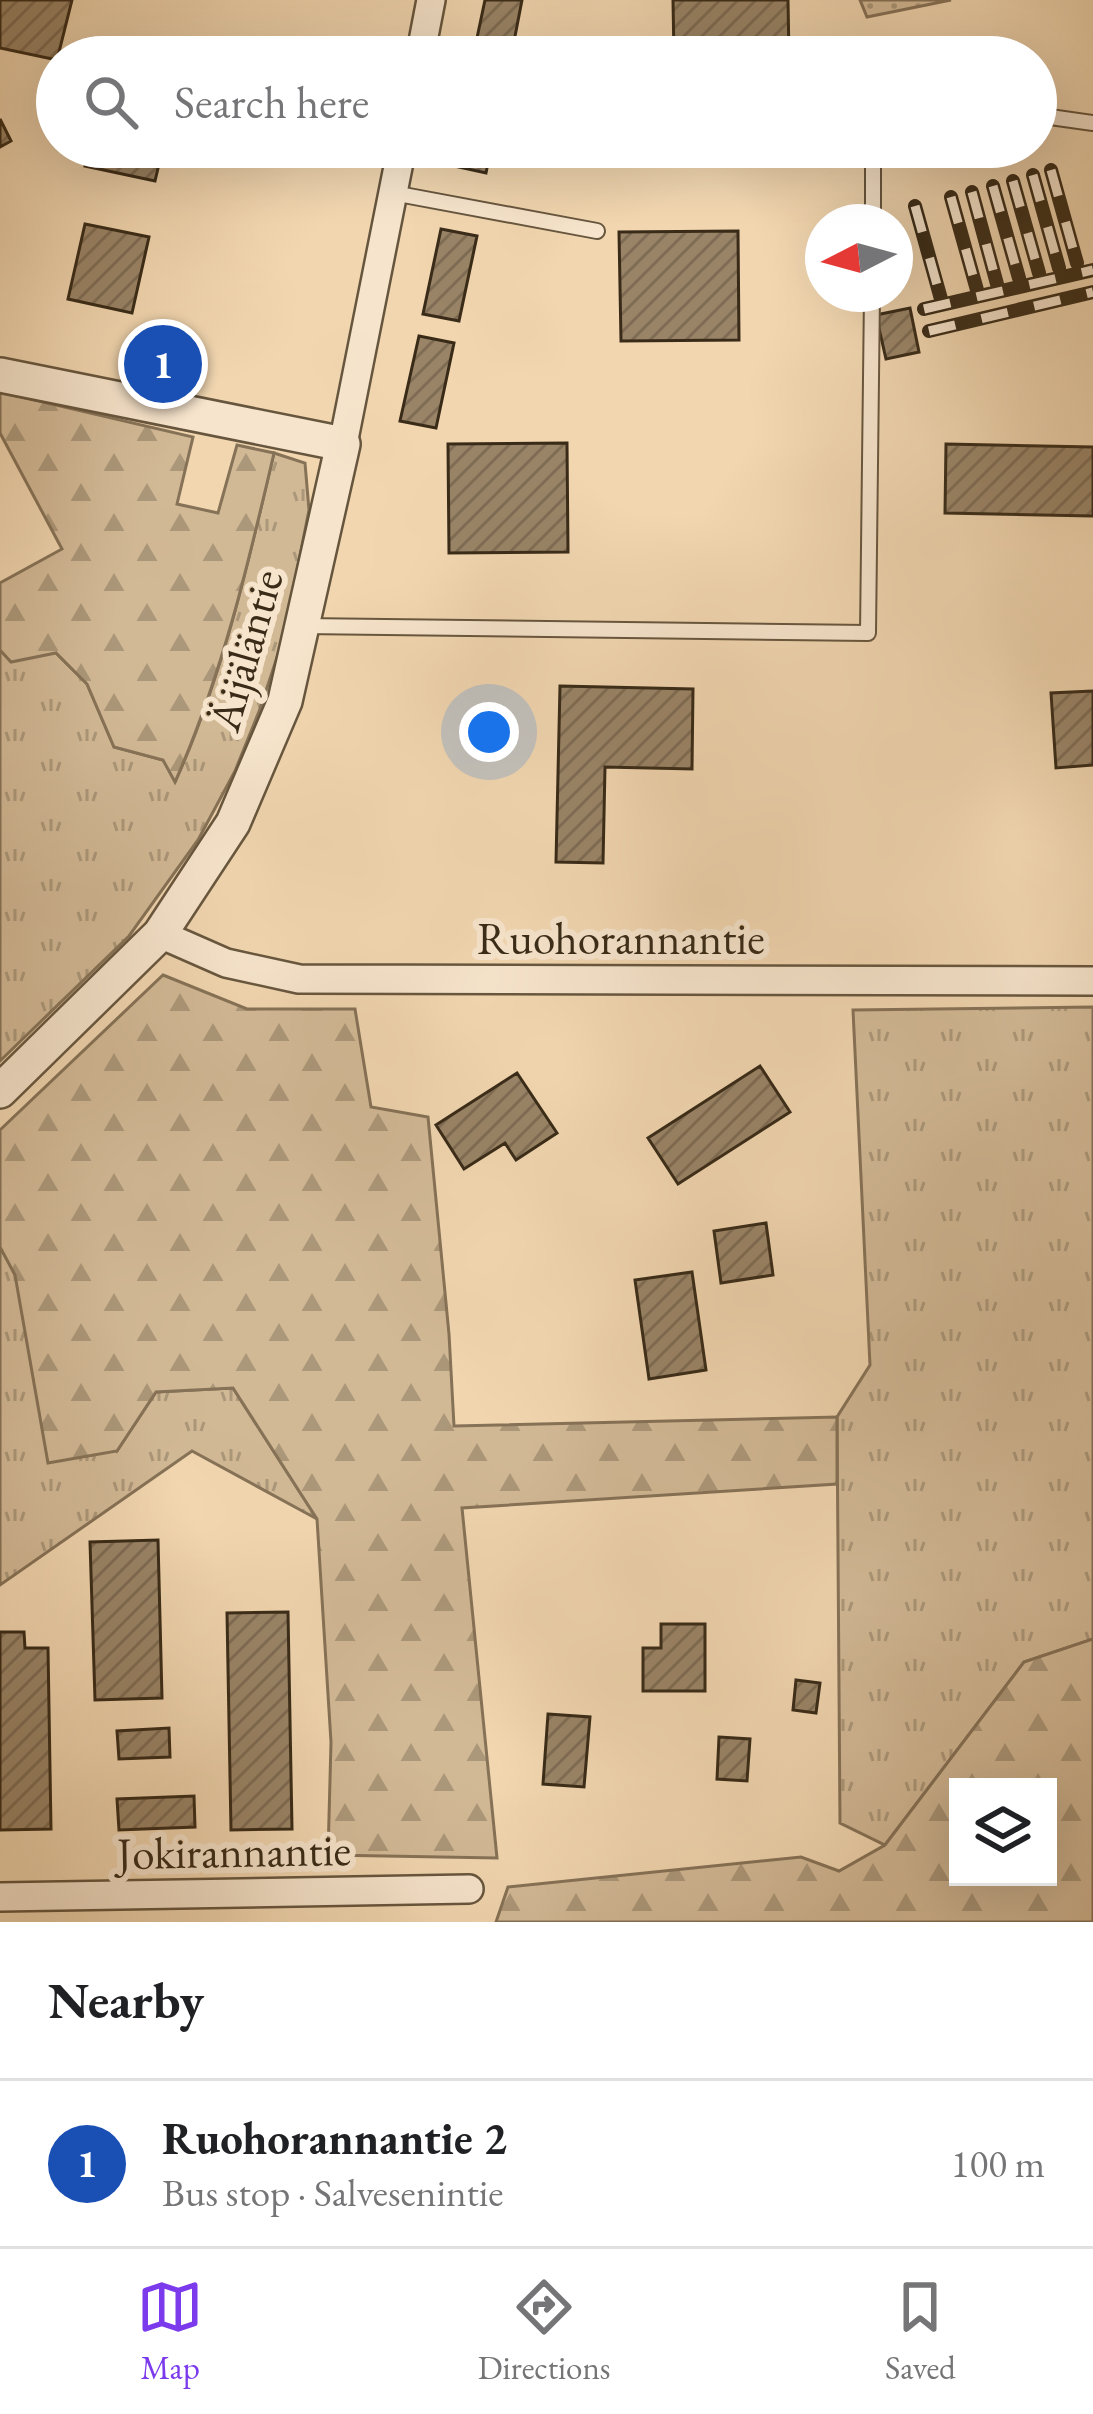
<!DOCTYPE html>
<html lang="en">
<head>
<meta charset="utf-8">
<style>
	body { margin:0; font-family:"EB Garamond",serif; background:#f2f2f2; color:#202124 }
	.controls { position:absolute; right:36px; bottom:36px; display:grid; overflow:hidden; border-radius:0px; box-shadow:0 12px 48px #0002 }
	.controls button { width:108px; height:108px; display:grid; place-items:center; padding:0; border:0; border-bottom:3px solid #e0e0e0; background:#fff; color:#202124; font:60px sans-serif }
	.compass { position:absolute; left:805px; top:204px; width:108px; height:108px; border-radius:50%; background:#fff; box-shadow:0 12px 48px #0002; rotate:264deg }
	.you { position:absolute; left:489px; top:732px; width:42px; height:42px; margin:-30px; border:9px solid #fff; border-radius:50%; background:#1a73e8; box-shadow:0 0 0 18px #1a73e833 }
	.badge { display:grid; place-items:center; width:78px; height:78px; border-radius:50%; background:#7c3aed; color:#fff; font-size:39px; font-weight:700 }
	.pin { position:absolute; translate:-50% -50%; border:6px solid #fff; box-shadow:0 3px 12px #0006 }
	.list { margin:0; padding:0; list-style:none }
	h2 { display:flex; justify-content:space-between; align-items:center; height:156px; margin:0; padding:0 48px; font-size:51px }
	h2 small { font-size:39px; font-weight:400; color:#757577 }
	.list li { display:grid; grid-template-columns:78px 1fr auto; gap:36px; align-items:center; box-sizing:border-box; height:168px; padding:0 48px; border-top:3px solid #e0e0e0 }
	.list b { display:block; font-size:45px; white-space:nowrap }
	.list p { margin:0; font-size:39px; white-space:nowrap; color:#757577 }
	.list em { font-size:39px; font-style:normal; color:#757577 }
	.icon { flex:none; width:66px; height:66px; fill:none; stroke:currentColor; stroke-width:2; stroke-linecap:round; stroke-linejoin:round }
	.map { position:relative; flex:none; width:1093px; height:1922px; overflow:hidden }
	.search { position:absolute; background:#fff; box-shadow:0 12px 48px #0002; left:36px; right:36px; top:36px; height:132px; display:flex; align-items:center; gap:30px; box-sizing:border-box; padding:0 42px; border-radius:66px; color:#757577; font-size:45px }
	.sheet { height:324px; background:#fff }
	nav { display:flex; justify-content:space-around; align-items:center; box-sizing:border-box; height:168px; border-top:3px solid #e0e0e0; background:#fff; font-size:33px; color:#757577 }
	nav a { display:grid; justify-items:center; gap:6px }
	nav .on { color:#7c3aed }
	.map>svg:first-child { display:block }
	.grass { fill:url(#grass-tufts); stroke:#867257; stroke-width:3 }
	.forest { fill:url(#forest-firs); stroke:#867257; stroke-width:3; fill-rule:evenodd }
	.park { fill:url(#park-dots); stroke:#867257; stroke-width:3 }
	.building { fill:url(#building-hatch); stroke:#392b18; stroke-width:3 }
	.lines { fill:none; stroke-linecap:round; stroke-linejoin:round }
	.service-casing { stroke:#67563e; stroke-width:18 }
	.minor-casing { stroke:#67563e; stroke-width:32 }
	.tertiary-casing { stroke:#67563e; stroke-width:38 }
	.service { stroke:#f6e4cc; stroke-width:14 }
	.minor { stroke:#f6e4cc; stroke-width:27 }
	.tertiary { stroke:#f6e4cc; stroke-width:33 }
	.rail-casing { stroke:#392b18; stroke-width:14 }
	.rail { stroke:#f6e4cc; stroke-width:9; stroke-dasharray:27; stroke-linecap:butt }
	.labels { text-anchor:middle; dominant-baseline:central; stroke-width:12; stroke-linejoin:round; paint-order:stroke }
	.street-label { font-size:45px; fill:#392b18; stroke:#f6e4cc }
</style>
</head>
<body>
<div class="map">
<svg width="1093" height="1922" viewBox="0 0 1093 1922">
	<defs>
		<pattern id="grass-tufts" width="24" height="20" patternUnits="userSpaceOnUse" patternTransform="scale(3)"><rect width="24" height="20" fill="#d2b996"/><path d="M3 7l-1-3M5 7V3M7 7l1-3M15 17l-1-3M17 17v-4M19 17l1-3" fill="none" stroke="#ab9779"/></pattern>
		<pattern id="forest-firs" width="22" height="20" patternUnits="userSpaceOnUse" patternTransform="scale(3)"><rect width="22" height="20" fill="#d2b996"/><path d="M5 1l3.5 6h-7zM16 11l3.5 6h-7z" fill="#ab9779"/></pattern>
		<pattern id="park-dots" width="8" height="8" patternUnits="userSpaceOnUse" patternTransform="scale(3)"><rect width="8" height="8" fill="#d2b996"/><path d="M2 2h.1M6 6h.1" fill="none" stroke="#ab9779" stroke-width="1.8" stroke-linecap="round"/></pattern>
		<pattern id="building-hatch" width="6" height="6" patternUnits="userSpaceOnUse" patternTransform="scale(3)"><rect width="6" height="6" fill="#998467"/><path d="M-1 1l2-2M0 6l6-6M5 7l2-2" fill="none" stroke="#7e6c54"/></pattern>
	</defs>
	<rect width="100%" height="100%" fill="#f1d6b0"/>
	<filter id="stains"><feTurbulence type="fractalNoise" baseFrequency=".00167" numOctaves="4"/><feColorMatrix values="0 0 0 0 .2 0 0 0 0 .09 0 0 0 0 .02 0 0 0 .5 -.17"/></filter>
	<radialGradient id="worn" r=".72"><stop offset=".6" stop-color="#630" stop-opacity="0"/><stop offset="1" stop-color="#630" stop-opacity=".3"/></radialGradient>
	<path class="grass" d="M274,453L305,463L309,510L284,636L260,709L235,771L198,840L129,936L0,1061V650L11,661L55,652L87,684L114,747L163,760L176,780C223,675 248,564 274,453Z
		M1093,1007V1639L1024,1662L885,1845L840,1823L837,1417L870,1365L853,1010Z
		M0,1247L117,1451L156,1392L233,1388L317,1519L192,1451L0,1585Z"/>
	<path class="forest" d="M0,392L193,437L177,504L218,513L237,445L274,453C248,565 222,676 175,782L163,760L114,747L87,684L56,653L11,662L0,650V583L62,549L0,433Z
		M163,975L247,1009H355L371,1107L428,1117L449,1334L454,1426L837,1417V1484L462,1508L497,1858L328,1855L331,1742L317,1519L233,1388L156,1392L117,1451L48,1463L15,1275L0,1247V1130Z
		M1093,1639V1922H496L508,1887L801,1857L839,1871L885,1845L1024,1662ZM1048,1787V1877H958V1787Z"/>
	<path class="park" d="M860,0H951L867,17Z"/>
	<path class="building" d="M0,0H72L57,60L0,48Z
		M485,0H522L511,57H473Z
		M673,0H788L789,57H674Z
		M0,119L11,141L0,147Z
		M89,147H163L155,181L85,166Z
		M454,147H491L486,173L450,165Z
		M85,224L149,237L132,313L68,299Z
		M441,229L477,236L459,321L423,314Z
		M738,231L739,340L621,341L619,232Z
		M910,308L919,352L886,359L876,315Z
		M419,336L454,343L436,428L400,421Z
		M567,443L568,552L449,553L448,444Z
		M946,444L1093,447V516L945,513Z
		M560,686L693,689L692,769L605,767L603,863L556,862Z
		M1093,691V765L1056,768L1051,693Z
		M760,1066L790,1112L678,1184L648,1138Z
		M517,1073L557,1133L516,1160L505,1143L464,1169L436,1125Z
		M766,1223L773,1275L721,1283L714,1231Z
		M692,1272L706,1370L649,1379L635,1280Z
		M158,1540L162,1698L95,1700L90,1542Z
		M288,1612L292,1829L231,1830L227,1613Z
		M661,1624H705V1691H643V1648H661Z
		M0,1632H24L25,1648H48L51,1829L0,1830Z
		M796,1680L820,1683L816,1713L793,1710Z
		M548,1714L590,1717L584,1787L543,1784Z
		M169,1728L170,1757L119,1759L117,1731Z
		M719,1737L750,1739L747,1781L717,1779Z
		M194,1796L195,1827L119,1830L117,1799Z"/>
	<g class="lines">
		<defs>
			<path id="service" d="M1036,115L1093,123
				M393,193L597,231
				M873,222V147
				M302,626L868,633L872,294"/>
			<path id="minor" d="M420,57L431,0
				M343,444L402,147
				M160,934L226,963L299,979L1093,981
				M0,1897L469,1889"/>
			<path id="tertiary" d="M0,375L343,444L285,701L233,823L160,934L0,1091"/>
		</defs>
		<use href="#service" class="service-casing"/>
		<use href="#minor" class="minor-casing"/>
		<use href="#tertiary" class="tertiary-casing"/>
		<use href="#service" class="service"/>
		<use href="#minor" class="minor"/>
		<use href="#tertiary" class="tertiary"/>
		<defs>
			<path id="rail" d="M1051,170L1077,263
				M1033,175L1059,268
				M1013,181L1039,273
				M993,186L1019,278
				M972,192L997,284
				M951,197L977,290
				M915,206L941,299
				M924,309L1093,270
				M929,331L1093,292"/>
		</defs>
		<use href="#rail" class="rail-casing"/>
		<use href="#rail" class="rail"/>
	</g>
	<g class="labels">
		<g class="street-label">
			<text transform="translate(245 650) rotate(-74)">Äijäläntie</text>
			<text x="621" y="938">Ruohorannantie</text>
			<text transform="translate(234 1851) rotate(-1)">Jokirannantie</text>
		</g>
	</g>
	<rect width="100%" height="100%" filter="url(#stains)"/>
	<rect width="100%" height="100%" fill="url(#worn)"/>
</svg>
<div class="controls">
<button><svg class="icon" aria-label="layers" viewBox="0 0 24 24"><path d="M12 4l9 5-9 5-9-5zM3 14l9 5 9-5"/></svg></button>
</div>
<svg class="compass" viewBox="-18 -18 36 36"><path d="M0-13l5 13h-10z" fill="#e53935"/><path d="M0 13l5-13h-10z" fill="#757577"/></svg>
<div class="you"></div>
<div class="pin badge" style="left:163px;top:364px;background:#1a4fb4">1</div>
<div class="search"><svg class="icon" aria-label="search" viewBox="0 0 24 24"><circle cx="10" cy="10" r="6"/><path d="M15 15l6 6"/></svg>Search here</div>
</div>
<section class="sheet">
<h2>Nearby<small></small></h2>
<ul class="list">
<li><span class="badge" style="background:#1a4fb4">1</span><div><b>Ruohorannantie 2</b><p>Bus stop · Salvesenintie</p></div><em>100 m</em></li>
</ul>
</section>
<nav>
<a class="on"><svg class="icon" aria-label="map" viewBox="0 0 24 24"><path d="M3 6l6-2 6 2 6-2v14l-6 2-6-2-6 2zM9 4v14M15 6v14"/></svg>Map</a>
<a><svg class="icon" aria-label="directions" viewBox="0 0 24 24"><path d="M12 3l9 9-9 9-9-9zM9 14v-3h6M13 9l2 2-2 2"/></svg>Directions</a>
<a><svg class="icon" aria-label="saved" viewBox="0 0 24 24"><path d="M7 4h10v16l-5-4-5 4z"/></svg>Saved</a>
</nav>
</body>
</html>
